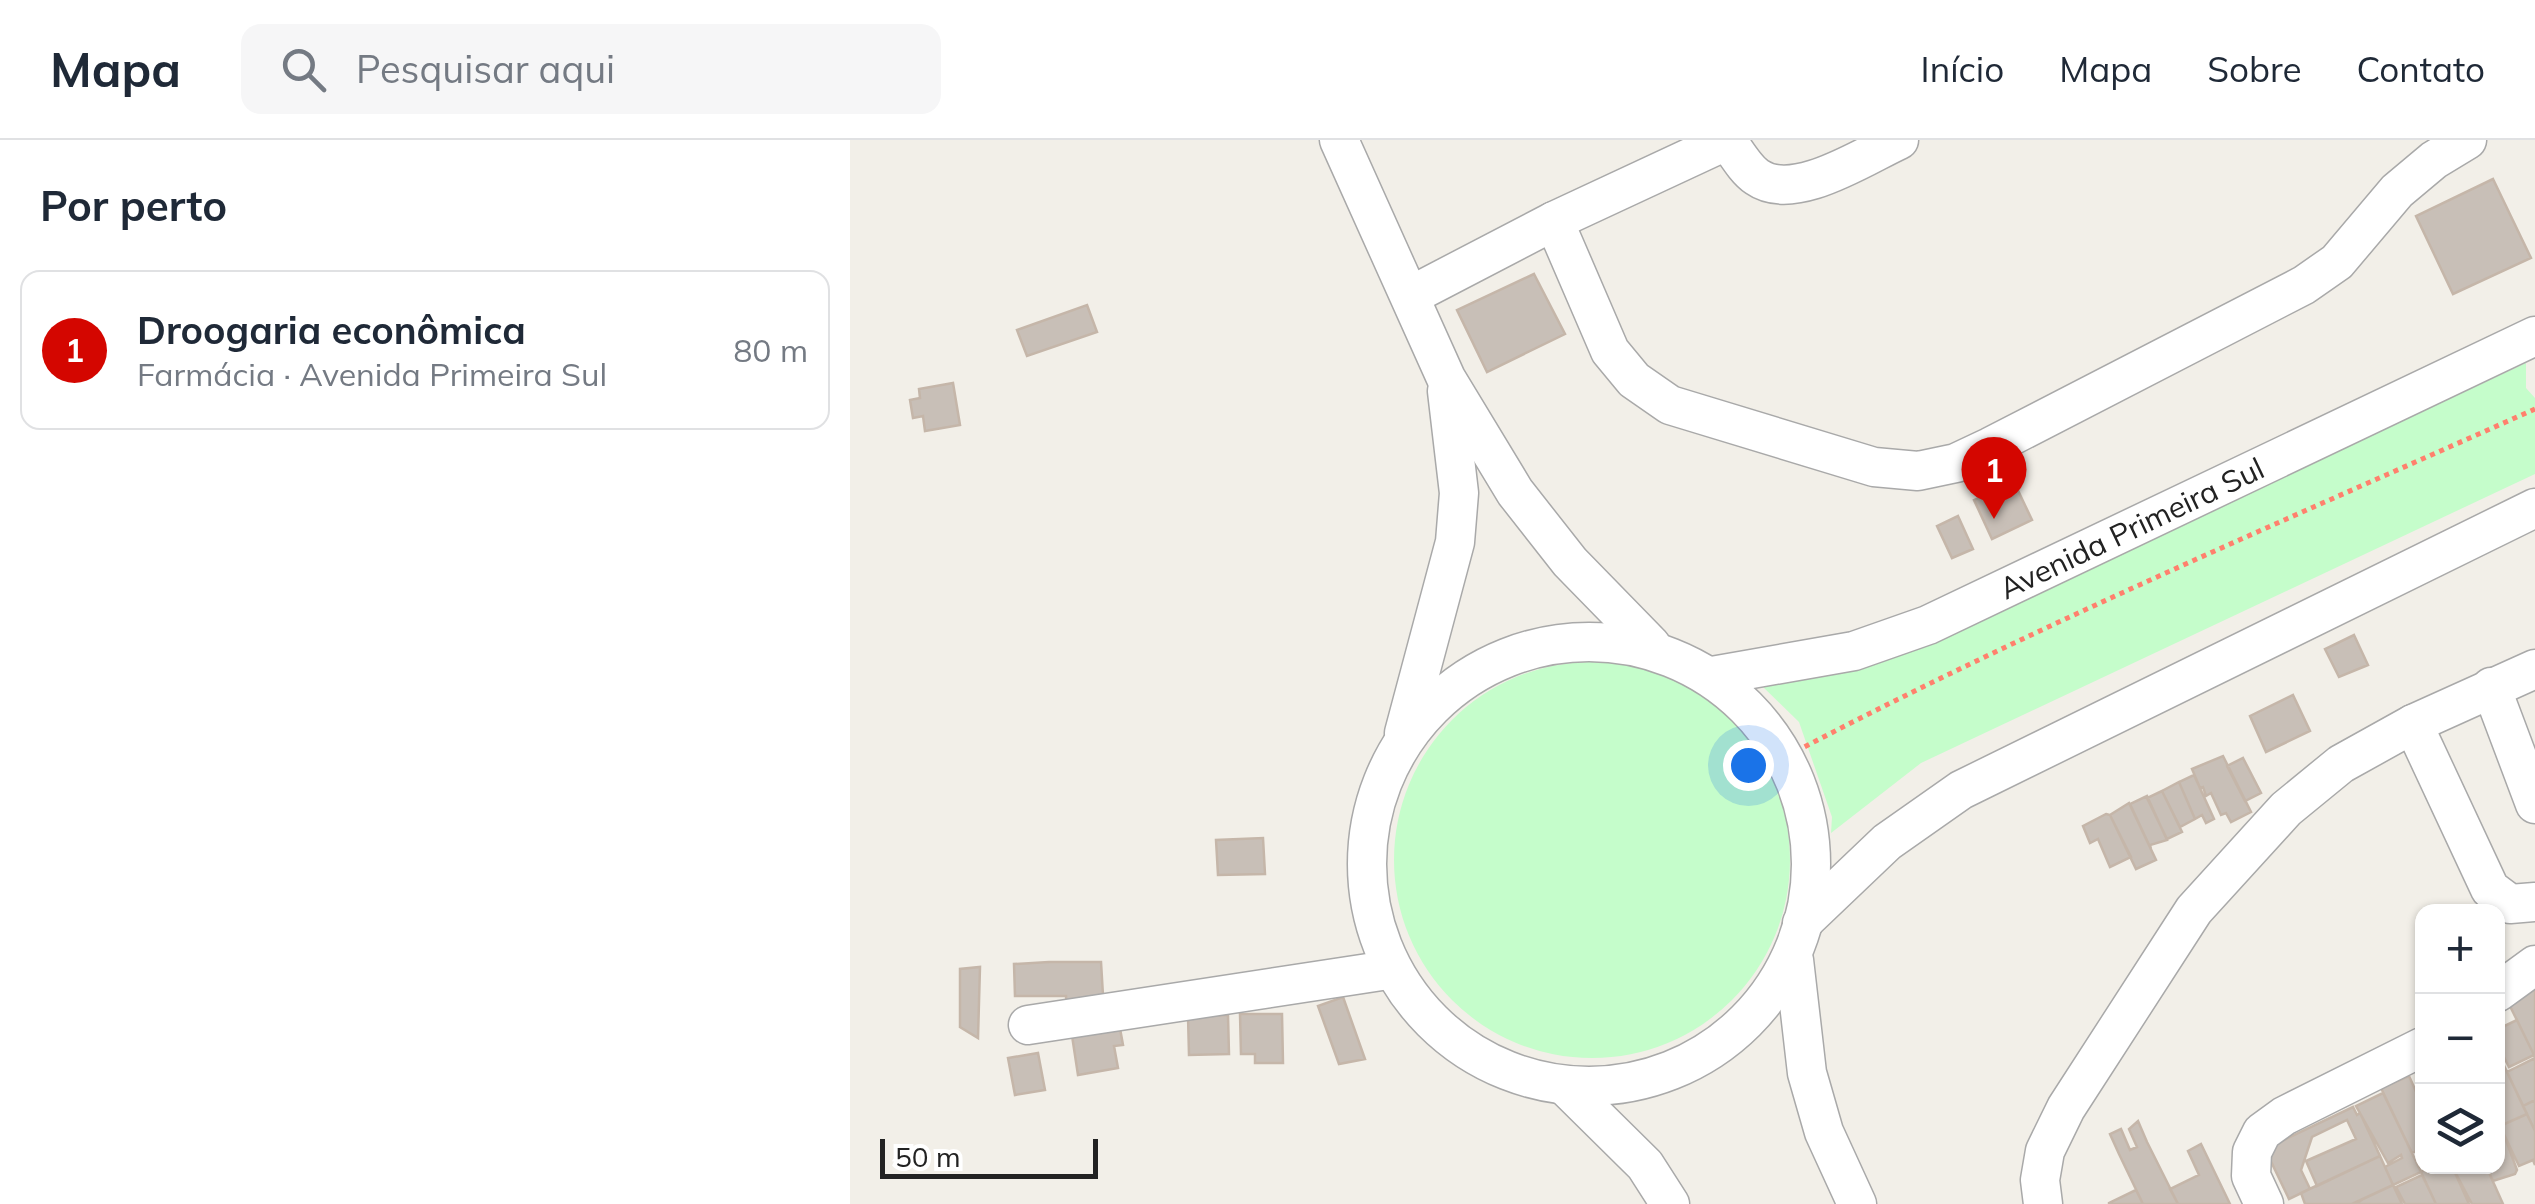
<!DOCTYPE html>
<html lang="pt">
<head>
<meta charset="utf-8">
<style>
	body { margin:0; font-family:Mulish,sans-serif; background:#f6f6f7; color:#1f2937 }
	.controls { position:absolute; right:30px; bottom:30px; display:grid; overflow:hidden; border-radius:20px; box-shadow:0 2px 8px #0004 }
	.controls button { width:90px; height:90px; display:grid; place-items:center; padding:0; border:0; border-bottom:2px solid #e0e1e3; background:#fff; color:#1f2937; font:50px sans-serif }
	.scale { position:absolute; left:30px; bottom:25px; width:218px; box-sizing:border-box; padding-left:10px; border:5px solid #222; border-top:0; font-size:28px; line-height:35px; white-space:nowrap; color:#222; -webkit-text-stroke:8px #fff; paint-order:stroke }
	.you { position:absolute; left:898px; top:625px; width:35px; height:35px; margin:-25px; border:8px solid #fff; border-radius:50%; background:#1a73e8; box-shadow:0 0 0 15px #1a73e833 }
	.badge { display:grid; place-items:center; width:65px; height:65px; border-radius:50%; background:#d40600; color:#fff; font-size:32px; font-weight:700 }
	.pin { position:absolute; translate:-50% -82px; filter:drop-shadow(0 2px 5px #0008) }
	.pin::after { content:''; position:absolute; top:52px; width:35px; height:30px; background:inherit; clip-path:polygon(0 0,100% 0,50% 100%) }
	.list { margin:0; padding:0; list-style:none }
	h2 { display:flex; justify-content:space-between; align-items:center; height:130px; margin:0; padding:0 40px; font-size:42px }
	h2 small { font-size:32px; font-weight:400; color:#747a83 }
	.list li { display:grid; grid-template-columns:65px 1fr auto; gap:30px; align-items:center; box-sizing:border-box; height:160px; margin:0 20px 20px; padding:0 20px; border:2px solid #e0e1e3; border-radius:20px }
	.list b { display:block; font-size:38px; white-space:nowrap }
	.list p { margin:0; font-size:32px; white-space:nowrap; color:#747a83 }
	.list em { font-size:32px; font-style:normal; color:#747a83 }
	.icon { flex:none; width:55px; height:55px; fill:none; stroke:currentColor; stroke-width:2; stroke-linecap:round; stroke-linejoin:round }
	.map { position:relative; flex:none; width:1685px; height:1064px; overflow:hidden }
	header { display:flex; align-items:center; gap:60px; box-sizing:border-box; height:140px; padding:0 50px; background:#fff; border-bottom:2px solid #e0e1e3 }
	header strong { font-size:48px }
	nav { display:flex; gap:55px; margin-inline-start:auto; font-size:35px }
	.search { width:700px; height:90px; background:#f6f6f7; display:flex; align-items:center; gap:25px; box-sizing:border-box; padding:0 35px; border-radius:20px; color:#747a83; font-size:38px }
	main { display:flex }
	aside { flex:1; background:#fff }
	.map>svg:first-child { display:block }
	.park { fill:#c5fdcb }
	.building { fill:#c8bfb7; stroke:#c5b6a9; stroke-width:2.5 }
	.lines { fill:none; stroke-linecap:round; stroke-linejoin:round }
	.minor-casing { stroke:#a9a9a9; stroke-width:41 }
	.path { stroke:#ff806d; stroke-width:5; stroke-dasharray:5 5; stroke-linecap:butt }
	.minor { stroke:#fff; stroke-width:38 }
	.labels { text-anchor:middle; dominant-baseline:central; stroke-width:8; stroke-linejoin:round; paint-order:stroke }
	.street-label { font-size:30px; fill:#222; stroke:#fff }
</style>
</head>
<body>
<header>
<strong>Mapa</strong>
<div class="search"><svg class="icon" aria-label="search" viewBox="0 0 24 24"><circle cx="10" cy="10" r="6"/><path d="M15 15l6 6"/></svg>Pesquisar aqui</div>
<nav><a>Início</a><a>Mapa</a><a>Sobre</a><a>Contato</a></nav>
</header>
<main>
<aside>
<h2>Por perto<small></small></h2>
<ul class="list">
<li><span class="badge">1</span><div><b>Droogaria econômica</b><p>Farmácia · Avenida Primeira Sul</p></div><em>80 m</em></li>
</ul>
</aside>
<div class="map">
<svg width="1685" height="1064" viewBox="0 0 1685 1064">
	<rect width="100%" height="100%" fill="#f2efe8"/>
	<path class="park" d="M1676,223V248L1685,258V334L1071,623L981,693L982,677L949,582L912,546L1056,512Z
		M544 720a198 198 0 1 1 396 0a198 198 0 1 1-396 0Z"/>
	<path class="building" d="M1643,39L1681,118L1603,154L1566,76Z
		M684,134L715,194L637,232L607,170Z
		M237,165L247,192L177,216L167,190Z
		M103,243L110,285L75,291L73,276L63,278L60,260L70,258L69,249Z
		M1164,342L1182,380L1142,399L1124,360Z
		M1108,376L1123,409L1102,418L1087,386Z
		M1504,495L1518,525L1489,537L1475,509Z
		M1443,555L1460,591L1416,612L1400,576Z
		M1373,616L1401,672L1381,682L1376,673L1371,675L1361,653L1356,656L1353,647L1350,648L1342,629Z
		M1393,618L1411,653L1395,661L1377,626Z
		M1344,635L1364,679L1356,683L1352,675L1345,679L1329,642Z
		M1329,642L1345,679L1330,687L1312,651Z
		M1312,651L1332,692L1317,699L1297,658Z
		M1297,656L1317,700L1300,705L1301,709L1280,664Z
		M1279,663L1306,720L1286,729L1260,675Z
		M1256,674L1260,675L1281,717L1260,727L1248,699L1240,703L1233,686Z
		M413,698L415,734L368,735L366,700Z
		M199,822H251L254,872L217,874L216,856H165L164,824Z
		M130,827L128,898L110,887V829Z
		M1684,847L1685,848V917L1660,866Z
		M493,857L515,919L489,924L468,866Z
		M390,874H432L433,923H405V914H391Z
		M378,875L379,914L339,915L338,876Z
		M1667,880L1684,915L1659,927L1648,905V889Z
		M269,883L273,905L264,906L268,928L228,935L221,889Z
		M188,913L195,950L165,955L158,918Z
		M1648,913L1677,974L1650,986L1648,982Z
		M1685,918V960L1673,966L1657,932Z
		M1559,936L1572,965V1008L1562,1013L1531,948Z
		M1533,953L1571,1032L1543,1045L1535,1027L1552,1018L1551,1015L1538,1023L1506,966Z
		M1685,960V991L1673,966Z
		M1503,967L1507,975L1510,973L1530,1016L1467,1046L1456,1021L1506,999L1497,980L1462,997L1451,1030L1460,1049L1439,1059L1415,1009Z
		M1677,974L1685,991V1025L1683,1020L1669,1026L1650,986Z
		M1288,981L1297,1002L1328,1064H1293L1269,1014L1260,994L1271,989L1280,1010L1287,1007L1279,989Z
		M1653,992L1667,1030L1665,1034L1643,1041L1636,1026H1648V995Z
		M1351,1004L1380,1064H1328L1320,1049L1349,1035L1338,1011Z
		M1530,1016L1543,1045L1502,1064H1455L1451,1053Z
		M1582,1026H1602L1619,1064H1586L1571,1032Z
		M1602,1026H1636L1653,1064H1622Z
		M1572,1035L1586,1064H1555L1546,1047Z
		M1543,1045L1552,1064H1506L1513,1059Z
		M1286,1050L1293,1064H1259V1063Z"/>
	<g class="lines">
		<defs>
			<g id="minor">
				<path d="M489,0L596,238L665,352L720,422L801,505"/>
				<path d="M877,0C886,12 895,29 907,37C944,63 1014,16 1049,0"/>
				<path d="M704,81L760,211L784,240L820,265L1024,327L1068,331L1106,323L1140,307L1454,145L1487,122L1547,51L1584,20L1617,0"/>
				<path d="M560,156L704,81L878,0"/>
				<circle cx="739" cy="724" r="222"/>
				<path id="s1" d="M862,536L1004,511L1078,485L1685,196"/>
				<path d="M1641,547L1685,664"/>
				<path d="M1563,584L1640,749L1660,764L1685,762"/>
				<path d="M554,593L605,402L609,353L597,251"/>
				<path d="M952,783L1037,702L1111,650L1685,368"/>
				<path d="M944,820L957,933L974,992L1007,1064"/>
				<path d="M1648,852L1685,825"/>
				<path d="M178,885L538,830"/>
				<path d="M715,946L795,1025L820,1064"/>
				<path d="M1193,1064L1190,1040L1195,1011L1216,968L1344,770L1436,669L1491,624L1563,584L1685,529"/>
				<path d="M1414,1064L1401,1036L1402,1012L1412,992L1434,976L1572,907"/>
			</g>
		</defs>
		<use href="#minor" class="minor-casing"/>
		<path class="path" d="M937,616C1180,488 1434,381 1685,269"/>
		<use href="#minor" class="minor"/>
	</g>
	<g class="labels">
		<g class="street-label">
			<text stroke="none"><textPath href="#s1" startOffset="448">Avenida Primeira Sul</textPath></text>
		</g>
	</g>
</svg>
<div class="controls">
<button>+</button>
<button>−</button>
<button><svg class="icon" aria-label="layers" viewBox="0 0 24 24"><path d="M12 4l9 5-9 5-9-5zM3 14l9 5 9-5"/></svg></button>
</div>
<div class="scale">50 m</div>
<div class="you"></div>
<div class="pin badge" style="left:1144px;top:379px">1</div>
</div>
</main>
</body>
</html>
